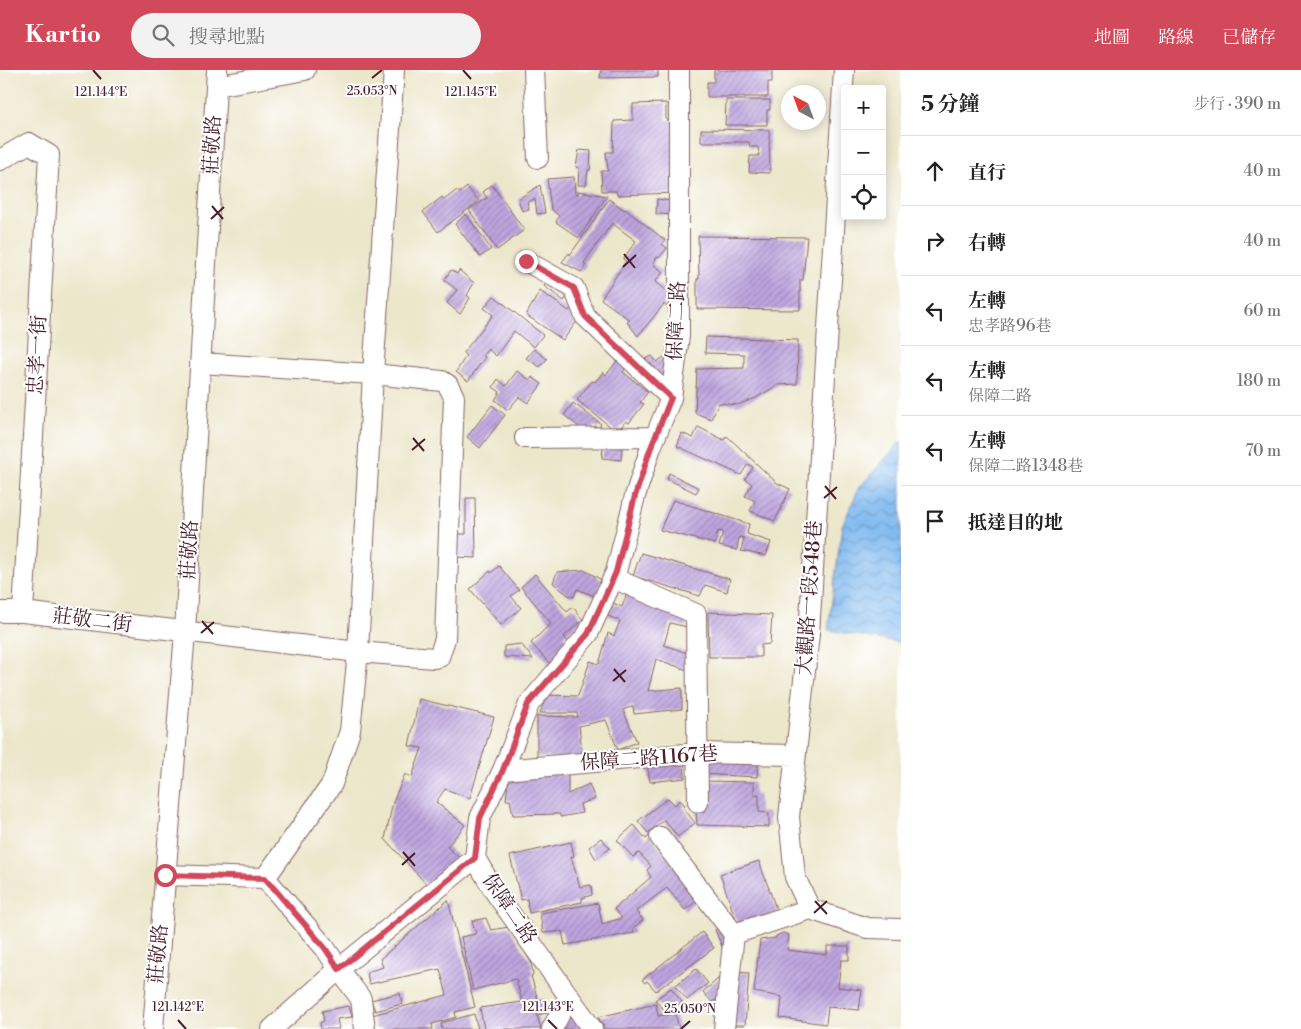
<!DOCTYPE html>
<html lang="zh-TW">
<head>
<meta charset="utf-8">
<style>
	body { margin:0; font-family:"Libre Bodoni","Noto Serif TC",serif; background:#f2f2f2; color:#222 }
	.controls { position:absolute; right:15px; top:15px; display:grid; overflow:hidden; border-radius:5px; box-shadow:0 2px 12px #0003 }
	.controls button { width:45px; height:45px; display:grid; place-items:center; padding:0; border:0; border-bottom:1px solid #e0e0e0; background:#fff; color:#222; font:25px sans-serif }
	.compass { position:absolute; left:781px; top:15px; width:45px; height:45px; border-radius:50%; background:#fff; box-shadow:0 2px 12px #0003; rotate:319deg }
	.stop { position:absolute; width:15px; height:15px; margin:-11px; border:4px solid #d1495b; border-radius:50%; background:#fff }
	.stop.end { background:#d1495b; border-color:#fff; box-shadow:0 1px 5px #0008 }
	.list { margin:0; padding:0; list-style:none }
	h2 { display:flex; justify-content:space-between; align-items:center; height:65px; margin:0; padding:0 20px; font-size:21px }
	h2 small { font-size:16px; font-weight:400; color:#767676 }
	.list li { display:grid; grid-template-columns:32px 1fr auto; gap:15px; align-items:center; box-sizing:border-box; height:70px; padding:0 20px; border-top:1px solid #e0e0e0 }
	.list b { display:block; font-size:19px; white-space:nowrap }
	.list p { margin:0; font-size:16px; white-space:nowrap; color:#767676 }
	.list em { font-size:16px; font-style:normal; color:#767676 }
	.icon { flex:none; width:28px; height:28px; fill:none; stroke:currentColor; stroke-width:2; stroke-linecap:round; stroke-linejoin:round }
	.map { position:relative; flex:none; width:901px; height:959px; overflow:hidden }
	header { display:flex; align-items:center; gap:30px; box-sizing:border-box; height:70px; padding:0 25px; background:#d1495b; color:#fff }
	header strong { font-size:24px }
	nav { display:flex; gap:28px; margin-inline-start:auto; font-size:18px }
	.search { width:350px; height:45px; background:#f2f2f2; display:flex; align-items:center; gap:12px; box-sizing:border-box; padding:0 18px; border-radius:28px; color:#767676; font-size:19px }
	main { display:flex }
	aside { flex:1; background:#fff }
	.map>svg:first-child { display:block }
	.water { fill:url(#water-waves); stroke:#646c8e }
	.building { fill:url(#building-hatch) }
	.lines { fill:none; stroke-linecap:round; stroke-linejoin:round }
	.minor-casing { stroke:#836563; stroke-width:22 }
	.minor { stroke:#fff; stroke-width:20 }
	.route { stroke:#d1495b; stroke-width:6 }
	.ticks { fill:none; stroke:#4a1f2b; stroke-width:2 }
	.labels { text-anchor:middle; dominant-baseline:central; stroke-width:4; stroke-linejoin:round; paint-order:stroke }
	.street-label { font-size:20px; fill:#4a1f2b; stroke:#fff }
	.ticks-label { font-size:12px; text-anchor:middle; fill:#4a1f2b; stroke:#fff; stroke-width:4; stroke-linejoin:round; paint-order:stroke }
</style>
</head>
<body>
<header>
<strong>Kartio</strong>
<div class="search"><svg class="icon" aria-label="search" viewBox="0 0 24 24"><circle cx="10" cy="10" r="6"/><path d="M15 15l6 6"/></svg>搜尋地點</div>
<nav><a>地圖</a><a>路線</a><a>已儲存</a></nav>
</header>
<main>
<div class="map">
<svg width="901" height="959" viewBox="0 0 901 959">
	<defs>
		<pattern id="water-waves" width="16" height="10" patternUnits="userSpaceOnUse" patternTransform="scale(1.25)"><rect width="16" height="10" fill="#7eb9f0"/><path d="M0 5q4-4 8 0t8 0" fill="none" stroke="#6996c3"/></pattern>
		<pattern id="building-hatch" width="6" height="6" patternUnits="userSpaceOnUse" patternTransform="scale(1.25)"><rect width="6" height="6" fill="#bda5df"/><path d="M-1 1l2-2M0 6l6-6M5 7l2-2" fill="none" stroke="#9c86b5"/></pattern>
	</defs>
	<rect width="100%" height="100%" fill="#fff"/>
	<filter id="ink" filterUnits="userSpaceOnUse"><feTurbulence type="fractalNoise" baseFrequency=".02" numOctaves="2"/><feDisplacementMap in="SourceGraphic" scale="10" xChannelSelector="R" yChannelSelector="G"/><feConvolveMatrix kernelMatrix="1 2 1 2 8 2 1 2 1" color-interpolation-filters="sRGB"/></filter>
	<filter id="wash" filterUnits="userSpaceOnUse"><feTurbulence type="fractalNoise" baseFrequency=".0096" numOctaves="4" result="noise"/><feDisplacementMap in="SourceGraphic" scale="20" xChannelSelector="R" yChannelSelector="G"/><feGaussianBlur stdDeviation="1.12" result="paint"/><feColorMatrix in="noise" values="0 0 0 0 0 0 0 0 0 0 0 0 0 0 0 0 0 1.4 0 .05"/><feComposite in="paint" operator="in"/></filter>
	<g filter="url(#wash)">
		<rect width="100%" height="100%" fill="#ece6ca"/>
		<path class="water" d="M901,371V573L828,560L842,456L859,418Z"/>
		<g id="blocks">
			<path class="building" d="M601,0H658V7L600,8Z
				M714,0H772V12H768V27H707V12H714Z
				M726,30H770V40H767V55H725Z
				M666,33V50H676L678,123L617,125L616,121H602L601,101H608L606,82H613L614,51L633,50V34Z
				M701,59L769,60L770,103L749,102L750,86H759L758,77H750L749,72H701Z
				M579,80L591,81L590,100H588L586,115H578L579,98L576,97Z
				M574,107L575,123L578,124V121L607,126L579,168L556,152L559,146L551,139L547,109Z
				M492,115L524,160L497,180L469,140L487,128L483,122Z
				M540,115L545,143L537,144L535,129L527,132L529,139L522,141L518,129Z
				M467,117L479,131L438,162L423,142L442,127L444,130L457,120L460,123Z
				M609,129L624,140L625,139L665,170L662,174L667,178L659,188L657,187L653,194L663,202L655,212L680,232V246L664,234L638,266L627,252L630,250L601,229L626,191L623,189L636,171L612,153L584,193L586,195L581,202L562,192L569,183L570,185Z
				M657,129L679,132V145L656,144Z
				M466,144L491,179L480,187L455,154Z
				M698,166L807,167L803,210H800V240L697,239V209H699Z
				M451,200L457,204L459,200L474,213L467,225L470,228L460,244L447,233L457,220L444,210Z
				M553,202L572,220L564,231L544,216Z
				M540,221L569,241L571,238L581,246L563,270L526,245Z
				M494,226L543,265L534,277L514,261L496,286L488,279L483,285L485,287L468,311L456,302L466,286L463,283L493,245L484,238Z
				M706,267L798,270L797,314L778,315L756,328L737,335L719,333L711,349L695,343L697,299L744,298V284L705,283Z
				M534,279L547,289L540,297L526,288Z
				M668,284L662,315L642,290L652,286L657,292Z
				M618,290L627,296L623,302L648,322L640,332L644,334L629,353L626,351L617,362L577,330L592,311L595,312L603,302L606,305Z
				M517,301L530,310L532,307L542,314L528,333L519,327L508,340L495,330L500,322L493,317L498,309L506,316Z
				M573,333L601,354L598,358L595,356L588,364L564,345Z
				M492,335L505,345L480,378L467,367Z
				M698,357L724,370L727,366L777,413L790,419L775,451L750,441L755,431L745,426L752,414L745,409L753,397L748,394L741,405L677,376L682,363L693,368Z
				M603,376L622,378L621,390L602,388Z
				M669,403L699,418L696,423L667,409Z
				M466,428H475L476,488L457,487L458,464H466Z
				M673,430L749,454L747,464L771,472L766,486L741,481L744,468L739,467L737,480L719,476L723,462L718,461L715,474L660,460Z
				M641,483L730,509L727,522L705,515L700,526L633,506Z
				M499,496L519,520L511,526L521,538L501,555L470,519L490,501L491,503Z
				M584,500L602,510L597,527L577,519L574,527L568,525L553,513L557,502Z
				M535,504L567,542L573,537L583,550L564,566L570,575L549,593L531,573L551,553L521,517Z
				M627,523L686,547L687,557L670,553L664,575L690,584V601L656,589L648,621L682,618V639L634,644L633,636L623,640L637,672L618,680L606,650L579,656L583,689L537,687V646L578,647L577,643H540L547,625L578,626L590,591L599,594L608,563L614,566L620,551L608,546L613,533L622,537Z
				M708,542L772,545L770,574L761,575V587H709Z
				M521,574L533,589L504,587V576Z
				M419,629L494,647L470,728L445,719L436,732L465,755L447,777L462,790L429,817L385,769L393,732L405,704L412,707L422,678L409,676Z
				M700,685L758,689L757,707L700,704Z
				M684,690L685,708L650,712L647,694Z
				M509,701H568V724L589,714L595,729L580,734L582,743L560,747V744L513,745L510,730H506Z
				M700,711L754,712V725L759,724V742L769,743V757L697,755L696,741Z
				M668,728L675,735L680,730L685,735L683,737L695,753L678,767L664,750L648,763L638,751Z
				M634,755L646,769L650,765L700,828L685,840L667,818L636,841L643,850L633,858L634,863L565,875L562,861L543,863L540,843L598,833L602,854L622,848L614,839L651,807L647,800L651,796L639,783L633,787L617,770Z
				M601,768L610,778L596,789L589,777Z
				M571,772L574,786L571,787L580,817L591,815L592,825L582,828V832L529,843L527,829L521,830L510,786Z
				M759,791L778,844L738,856L720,804Z
				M448,830L475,937L455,942L456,947L432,954L433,959H376L372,945L447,925L440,899L369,914L367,902L383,897L380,889Z
				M486,848L491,860L509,857L531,892L533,905L531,906L538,930L544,929L547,943L537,945L541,959H484L480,938L522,932L516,909L473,920L461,867L476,864L472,851Z
				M722,856L730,875L723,879L715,860Z
				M702,862L714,878L656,921L647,911L645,913L642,910Z
				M783,863L789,865L787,880L827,885V876H849V890H841L838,917L862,920L859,940L828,937L826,954L780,948L782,927L754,922L760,870L776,868V866Z
				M696,899L708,913L687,930L675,916Z
				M734,902L749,903L745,955H730Z
				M719,908L717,929L712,932L703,922Z
				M671,918L682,932L667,943L655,930Z
				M400,923L402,934L375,941L371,930Z
				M656,934L658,946L675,943L679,959H605L598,947Z
				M349,936L352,947L337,949L339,959H321L320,953L324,951L322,941Z
				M474,944L478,959H442L441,953Z
				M574,947L582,959H561L565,951Z"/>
		</g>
	</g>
	<g filter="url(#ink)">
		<use href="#blocks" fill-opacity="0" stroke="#836563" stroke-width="1"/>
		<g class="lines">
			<defs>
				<path id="minor" d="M534,0L538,88
					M844,0L809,564L789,747L795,807L810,839L867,858L901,859
					M216,16L305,0
					M0,90L29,73L49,85L23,542
					M526,191L574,218L585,246L671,328
					M525,368L655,367
					M613,508L696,544L698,732
					M0,542H23L358,582L434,588L439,587L445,569L454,327L448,315L442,311L373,304L200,293
					M503,700L697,683L796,685
					M660,767L734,864
					M165,805L265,808L325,878L339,899L272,959
					M265,808L332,714L350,661L358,582L373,304L394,0
					M734,864L810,839
					M153,959L185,562L217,0
					M365,959L361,929L339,899L475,788
					M552,959L569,926
					M592,959L495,822L475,788L480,748L503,700L529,634L588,564L616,502L635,426L650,380L671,328L679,266V0
					M724,959L734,864"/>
			</defs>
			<use href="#minor" class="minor-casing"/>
			<use href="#minor" class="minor"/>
		</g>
	</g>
	<g class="lines" filter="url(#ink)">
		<path class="route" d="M165,805L265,808L325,878L339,899L475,788L480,748L503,700L528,634L588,564L616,502L635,426L650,380L671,328L585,246L574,218L526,191"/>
	</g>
	<path class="ticks" d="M93,0L101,9M463,0L471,9M372,8L382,0M212,136L223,149M211,149L224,137M624,184L635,198M623,197L636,185M413,368L424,381M412,380L425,369M825,416L836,429M824,428L837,417M202,551L213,564M201,563L214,552M614,599L625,612M613,611L626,600M403,782L415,796M402,795L415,783M815,831L827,844M814,843L827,831M178,950L186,959M548,950L557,959M681,959L690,951"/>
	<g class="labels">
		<g class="street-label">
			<text transform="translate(213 75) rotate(-87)">莊敬路</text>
			<text transform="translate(677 251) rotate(-87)">保障二路</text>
			<text transform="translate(38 285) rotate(-87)">忠孝一街</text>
			<text transform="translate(190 480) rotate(-87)">莊敬路</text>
			<text transform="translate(810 528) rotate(-86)">大觀路一段548巷</text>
			<text transform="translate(92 551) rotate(7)">莊敬二街</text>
			<text transform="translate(649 689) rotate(-4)">保障二路1167巷</text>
			<text transform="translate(509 839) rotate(56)">保障二路</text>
			<text transform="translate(159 884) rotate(-85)">莊敬路</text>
		</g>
	</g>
	<g class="ticks-label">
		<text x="372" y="25">25.053°N</text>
		<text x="101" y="26">121.144°E</text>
		<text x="471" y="26">121.145°E</text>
		<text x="178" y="941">121.142°E</text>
		<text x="548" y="941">121.143°E</text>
		<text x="690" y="943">25.050°N</text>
	</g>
</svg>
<div class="controls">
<button>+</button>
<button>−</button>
<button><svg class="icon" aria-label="locate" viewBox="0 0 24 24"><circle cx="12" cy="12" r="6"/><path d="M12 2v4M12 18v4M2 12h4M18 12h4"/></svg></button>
</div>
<svg class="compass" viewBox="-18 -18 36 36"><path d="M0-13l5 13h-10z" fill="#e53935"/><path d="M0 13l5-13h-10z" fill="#767676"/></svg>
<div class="stop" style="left:165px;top:805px"></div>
<div class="stop end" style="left:526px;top:191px"></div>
</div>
<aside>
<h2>5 分鐘<small>步行 · 390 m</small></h2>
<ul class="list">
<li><svg class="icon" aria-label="ahead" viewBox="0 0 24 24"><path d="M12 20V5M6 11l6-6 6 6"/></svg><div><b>直行</b></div><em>40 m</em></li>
<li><svg class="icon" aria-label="right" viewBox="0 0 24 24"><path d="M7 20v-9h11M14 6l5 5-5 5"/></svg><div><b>右轉</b></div><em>40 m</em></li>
<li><svg class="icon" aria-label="left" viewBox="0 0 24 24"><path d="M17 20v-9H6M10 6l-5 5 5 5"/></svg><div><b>左轉</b><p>忠孝路96巷</p></div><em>60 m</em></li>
<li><svg class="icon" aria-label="left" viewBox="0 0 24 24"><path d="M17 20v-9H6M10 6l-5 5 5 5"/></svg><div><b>左轉</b><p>保障二路</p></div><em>180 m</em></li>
<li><svg class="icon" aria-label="left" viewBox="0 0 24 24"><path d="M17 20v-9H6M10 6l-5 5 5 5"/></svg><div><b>左轉</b><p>保障二路1348巷</p></div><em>70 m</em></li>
<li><svg class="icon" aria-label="arrive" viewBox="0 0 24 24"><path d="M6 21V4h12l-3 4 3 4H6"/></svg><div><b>抵達目的地</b></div></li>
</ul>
</aside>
</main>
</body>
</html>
